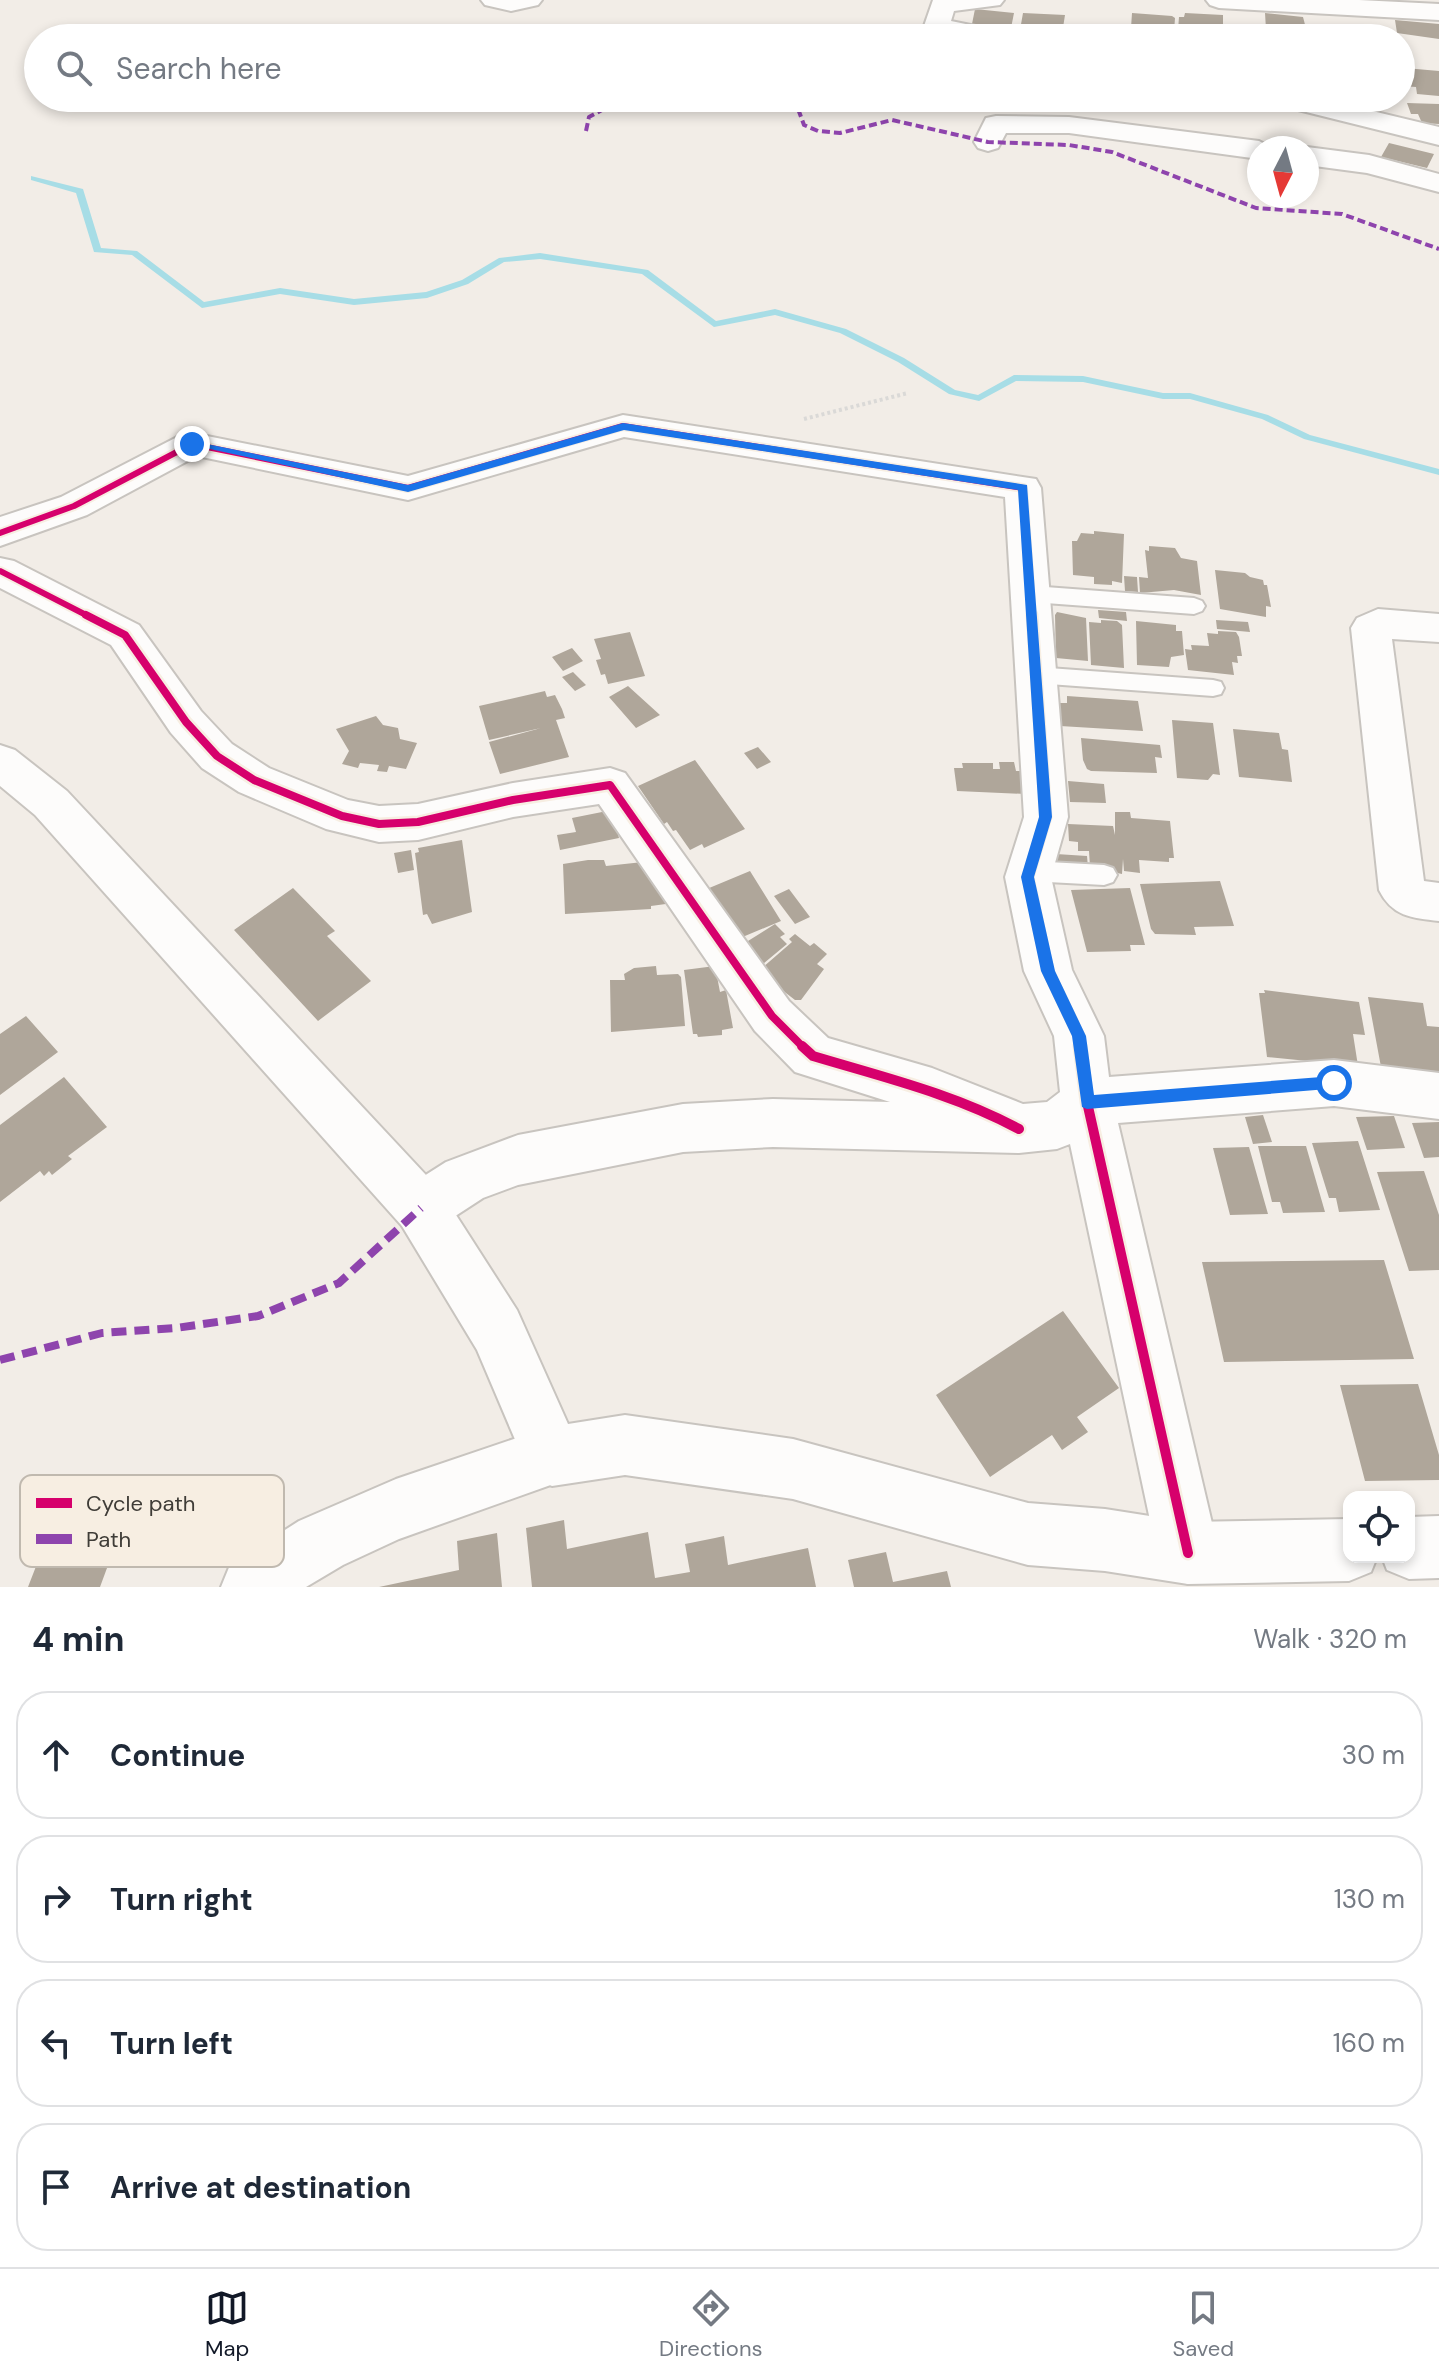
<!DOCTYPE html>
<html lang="en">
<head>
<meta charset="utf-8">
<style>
	body { margin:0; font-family:"DM Sans",sans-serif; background:#f2f2f3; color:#1f2937 }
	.controls { position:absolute; right:24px; bottom:24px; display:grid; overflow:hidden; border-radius:16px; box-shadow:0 4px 12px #0003 }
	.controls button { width:72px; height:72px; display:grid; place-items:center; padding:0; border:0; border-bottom:2px solid #e0e1e3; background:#fff; color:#1f2937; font:40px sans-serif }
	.compass { position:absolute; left:1247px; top:136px; width:72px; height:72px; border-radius:50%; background:#fff; box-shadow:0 4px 12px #0003; rotate:186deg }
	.stop { position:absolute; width:24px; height:24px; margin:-18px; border:6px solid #1a73e8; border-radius:50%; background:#fff }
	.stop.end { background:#1a73e8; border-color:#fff; box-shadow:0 2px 8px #0008 }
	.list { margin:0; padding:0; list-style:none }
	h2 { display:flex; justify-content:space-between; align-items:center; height:104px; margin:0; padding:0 32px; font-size:34px }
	h2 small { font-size:26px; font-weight:400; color:#747a83 }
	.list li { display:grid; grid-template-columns:52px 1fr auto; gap:24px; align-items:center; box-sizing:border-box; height:128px; margin:0 16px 16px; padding:0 16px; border:2px solid #e0e1e3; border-radius:32px }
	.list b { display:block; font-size:30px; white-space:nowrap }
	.list em { font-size:26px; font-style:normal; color:#747a83 }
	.icon { flex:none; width:44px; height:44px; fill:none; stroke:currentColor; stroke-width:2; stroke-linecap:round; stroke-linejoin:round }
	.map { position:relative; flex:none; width:1439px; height:1587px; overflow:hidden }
	.search { position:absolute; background:#fff; box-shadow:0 4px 12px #0003; left:24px; right:24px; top:24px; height:88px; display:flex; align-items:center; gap:20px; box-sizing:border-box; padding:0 28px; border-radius:44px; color:#747a83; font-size:30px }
	.sheet { height:680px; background:#fff }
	nav { display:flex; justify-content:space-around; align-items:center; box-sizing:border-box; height:112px; border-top:2px solid #e0e1e3; background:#fff; font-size:22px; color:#747a83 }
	nav a { display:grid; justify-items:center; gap:4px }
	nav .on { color:#111827 }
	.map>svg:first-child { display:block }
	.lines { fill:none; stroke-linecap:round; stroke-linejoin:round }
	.stream { fill:#a7dde6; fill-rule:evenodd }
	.building { fill:#afa69a }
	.lane-casing { stroke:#c8c4bf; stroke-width:4 }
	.street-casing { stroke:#c8c4bf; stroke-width:4 }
	.secondary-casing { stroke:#c8c4bf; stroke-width:4 }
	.path { stroke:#dad9d7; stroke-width:4; stroke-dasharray:3 3; stroke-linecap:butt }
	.lane { fill:#fdfcfb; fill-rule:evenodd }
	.street { fill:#fdfcfb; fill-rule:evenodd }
	.secondary { fill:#fdfcfb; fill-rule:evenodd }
	.quiet-far1 { stroke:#8e44ad; stroke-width:4; stroke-dasharray:8 4; stroke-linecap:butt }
	.quiet { stroke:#8e44ad; stroke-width:8; stroke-dasharray:15 8; stroke-linecap:butt }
	.cycleway-far2-casing { stroke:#f7eee2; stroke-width:10 }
	.cycleway-far1-casing { stroke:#f7eee2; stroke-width:13 }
	.cycleway-casing { stroke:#f7eee2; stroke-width:15 }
	.cycleway-far2 { stroke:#d6006c; stroke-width:6 }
	.cycleway-far1 { stroke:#d6006c; stroke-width:8 }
	.cycleway { stroke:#d6006c; stroke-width:10 }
	.route { fill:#1a73e8 }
	.key { fill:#f7eee2; stroke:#c0b9af; stroke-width:2 }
	.key-label { font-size:22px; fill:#3f3c37 }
</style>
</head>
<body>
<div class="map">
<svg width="1439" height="1587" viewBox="0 0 1439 1587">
	<rect width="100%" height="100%" fill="#f2ede7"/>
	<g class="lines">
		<path class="stream" d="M31,176L83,189L101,248L137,251L204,302L280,288L354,299L426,292L462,280L499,258L540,253L648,270L716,321L775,309L846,329L904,358L955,390L978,395L1014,375L1083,376L1163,393H1190L1268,415L1310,435L1439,469V475L1304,439L1262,419L1190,399H1163L1083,382L1016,381L979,401L949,394L898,362L840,333L775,315L714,327L642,274L540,259L504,262L468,284L427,298L354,305L280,294L202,308L132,255L94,252L76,193L31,180Z"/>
	</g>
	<path class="building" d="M975,9L1014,13L1011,28L972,24Z
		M1023,13L1065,15L1062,34L1020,30Z
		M1132,13L1172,16L1175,18L1174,32L1131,28Z
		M1185,13L1223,15V35L1178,30L1179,17H1184Z
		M1265,13L1303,17L1308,36L1266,29Z
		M1395,20L1439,24V39L1397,33Z
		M1313,24L1354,30L1356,38H1314Z
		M1137,31L1173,35V38H1137Z
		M1405,68L1439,71V96L1417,94L1416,87L1403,86L1401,70Z
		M1407,103L1439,104V124L1422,123L1418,114H1411Z
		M1389,143L1434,154L1427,168L1381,157Z
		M1094,531L1124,534L1122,583L1112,581V585L1094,584V577L1073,575L1072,541H1077L1081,533L1094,534Z
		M1149,546L1175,548L1181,558L1197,561L1201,595L1174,590L1140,593L1139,577L1148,578L1145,550L1149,551Z
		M1215,570L1245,573L1250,577L1263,580L1264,585H1267L1271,607L1266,606V617L1220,609Z
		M1124,576L1137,577L1138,592L1125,591Z
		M1098,610L1126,612L1127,621L1099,618Z
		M1057,612L1086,618L1088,661L1056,658L1055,615Z
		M1101,620L1117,621L1122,625L1124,668L1091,665L1089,622L1101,623Z
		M1216,620L1248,622L1250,632L1217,629Z
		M1136,621L1176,625V631H1182L1184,655L1171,657L1169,667L1137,665Z
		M1218,631L1236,632L1239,637L1242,656H1237L1238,663L1232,662L1234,675L1188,670L1185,649L1192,650L1191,645L1209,646L1207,633L1218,634Z
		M630,632L645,676L608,684L605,674L601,675L596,660L601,659L594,639Z
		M572,648L583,661L563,671L552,657Z
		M573,672L586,685L575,691L562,677Z
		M628,686L660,715L636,728L609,697Z
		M545,691L547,697L555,695L562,709L565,718L556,720L569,757L500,774L489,742L541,728L489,740L479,706Z
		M1067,696L1138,701L1143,731L1060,726L1058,703H1067Z
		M376,716L383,725L398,728L400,739L417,743L406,769L389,766L387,772L377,771L379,765L360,763L358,768L342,764L349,751L336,729Z
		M1172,720L1213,723L1220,775L1213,774L1208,780L1177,778Z
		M1233,729L1279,733L1282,749L1288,750L1292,782L1239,777Z
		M1081,738L1160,745L1162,758L1155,757L1157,773L1091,771L1087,769L1083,760Z
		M758,747L771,762L757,769L744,753Z
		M695,760L745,829L704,848L702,844L690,850L676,830L673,831L667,822L664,824L638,786Z
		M999,762H1014L1016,771H1023L1026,794L957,791L954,768H963L962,763H993V769H1000Z
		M1068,781L1104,784L1106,803L1070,802Z
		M612,810L619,838L560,850L557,835L576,832L572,818Z
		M1115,812H1130L1131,818L1170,821L1174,858H1169V862L1139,860L1140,873L1124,871L1123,859L1122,874L1090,867L1089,851H1078V842L1069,841L1068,824L1113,826L1115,835Z
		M462,840L472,912L432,924L427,914L423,915L415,853L419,852L418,848Z
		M411,850L414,870L398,873L394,853Z
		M1056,854L1087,856L1088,867L1057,865Z
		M588,860H604L606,866L643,862L655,868V886H659L673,903L651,906V909L565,914L563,864Z
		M750,871L781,921L733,941L702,891Z
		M1220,881L1234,926L1194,927L1196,935L1155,934L1151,929L1140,884Z
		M293,888L335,931L327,936L371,981L318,1021L234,930Z
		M1130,888L1145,945H1130L1131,951L1087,952L1071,890Z
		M789,889L810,917L795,924L774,896Z
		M775,924L785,934L780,937L787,944L757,969L740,946Z
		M795,934L810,946L814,943L827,954L817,964L824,969L801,1000H795L773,983L776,981L762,968L792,942L789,939Z
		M656,966L657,975L678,974L681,977L685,1026L611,1032L610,980H625L624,974L634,968Z
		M715,966L720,992L726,990L733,1028L722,1030V1035L698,1037L697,1034H693L684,970Z
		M1264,990L1359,1002L1365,1035L1353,1034L1358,1066L1267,1057L1259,993H1265Z
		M1368,997L1423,1003L1427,1026L1439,1027V1073L1381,1067Z
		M26,1016L58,1052L0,1095V1034Z
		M64,1077L107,1127L68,1156L72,1159L52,1175L49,1171L44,1176L40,1171L0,1202V1125Z
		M1263,1115L1272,1142L1253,1144L1245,1117Z
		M1394,1116L1405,1148L1367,1150L1356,1117Z
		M1439,1122V1157L1424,1158L1412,1123Z
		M1358,1141L1380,1210L1339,1212L1336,1198H1329L1312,1143Z
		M1258,1146H1306L1325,1212L1283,1213L1280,1202H1272Z
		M1249,1147L1268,1214L1230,1215L1213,1148Z
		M1424,1171L1439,1215V1270L1409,1271L1377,1172Z
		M1384,1260L1414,1359L1224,1362L1202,1262Z
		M1063,1311L1119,1388L1077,1417L1088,1432L1062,1450L1052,1435L990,1477L936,1395Z
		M1418,1384L1439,1455V1480L1365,1481L1340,1385Z
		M564,1520L567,1549L648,1532L655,1578L690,1572L685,1544L715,1538L724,1536L728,1565L808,1548L816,1587H532L526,1528Z
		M497,1533L502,1587H379L459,1570L457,1541Z
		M47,1538L114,1549L100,1587H28Z
		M886,1552L893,1582L947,1571L951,1587H854L848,1560Z"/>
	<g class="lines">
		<defs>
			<path id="lane" d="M1032,586L1194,598L1202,601L1205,606L1202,611L1194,614L1032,602L1024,599L1021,594L1024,589Z
				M1035,667L1213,680L1221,682L1224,688L1221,694L1213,696L1035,683L1027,681L1024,675L1027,669Z
				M1029,861L1104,865L1113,868L1117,875L1113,882L1104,885L1029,881L1020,878L1017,871L1020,864Z"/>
			<path id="street" d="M481,0H542L538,5L511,11L485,5Z
				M933,0H1004L1000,5L954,11L951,21L1005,32L1009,38H958L928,31L924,26Z
				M1206,0H1359L1439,4V20L1219,8L1210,5Z
				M1270,98H1318L1439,127V145L1274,104Z
				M996,116L1069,117L1259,141L1272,148H1259V159L1069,133H1006L998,148L988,151L978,148L974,142L986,118Z
				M1307,147L1369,155L1439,174V192L1367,173L1307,165V148H1304Z
				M623,415L1036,479L1041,488L1068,817L1051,877L1072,970L1104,1036L1109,1077L1334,1060L1439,1073V1119L1334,1106L1118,1123L1219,1553L1210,1575L1188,1584L1166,1575L1157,1553L1070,1144L1057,1149L1019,1153L773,1147L683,1152L518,1185L483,1198L440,1226L421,1234L402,1226L394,1208L402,1190L446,1162L518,1135L683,1104L773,1099L890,1102L795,1072L755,1031L599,804L513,817L418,840L379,842L326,829L239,792L202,768L171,733L111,645L0,588V558L14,561L139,625L201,711L232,744L269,768L348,800L379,806L418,804L513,783L610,768L625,773L789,1001L828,1038L932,1068L1023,1104L1047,1102L1060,1092L1054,1036L1024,971L1005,877L1024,817L1005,497L624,437L408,500L197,456L87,515L0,546V517L61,497L179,436L192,433L408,476Z
				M1378,609L1439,614V642L1392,639L1424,881L1439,883V921C1411,918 1392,916 1379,890L1351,628L1357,618Z
				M552,1426L573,1435L582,1456L573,1477L399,1539L343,1565L306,1587H221L230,1565L299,1521L396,1479Z"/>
			<path id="secondary" d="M0,745L15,750L67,791L440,1190L517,1310L568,1424L625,1415L793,1439L1028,1503L1105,1509L1188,1522L1349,1519V1557H1377L1371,1572L1349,1581L1188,1584L1105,1571L1028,1565L793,1499L625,1475L552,1486L531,1477L477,1350L402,1226L35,815L0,786Z
				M1439,1516V1578L1409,1579L1387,1570L1382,1557H1409V1517Z"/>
		</defs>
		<use href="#lane" class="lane-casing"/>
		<use href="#street" class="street-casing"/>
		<use href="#secondary" class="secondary-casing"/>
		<path class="path" d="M804,419L908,393"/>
		<use href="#lane" class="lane"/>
		<use href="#street" class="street"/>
		<use href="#secondary" class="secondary"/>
		<path class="quiet-far1" d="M794,98L804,125L818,131L840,133L892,120L988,142L1069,145L1112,152L1256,208L1342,214L1439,249
			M586,131L589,117L602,110L715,98"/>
		<path class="quiet" d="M0,1360L102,1333L176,1328L258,1316L339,1283L421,1208"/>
		<defs>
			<path id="cycleway-far2" d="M0,533L74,506L192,444L408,488L623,426L1023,488L1032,617
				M0,571L90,617"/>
			<path id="cycleway-far1" d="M86,615L125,635L186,722L217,756L254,780L342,816L379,824L418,822L513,800L610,785L772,1016L804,1048
				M1032,615L1046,817L1028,877L1048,971L1079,1036L1080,1048"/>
			<path id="cycleway" d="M802,1046L813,1056C883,1077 954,1094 1019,1129
				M1080,1046L1087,1102L1188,1553"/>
		</defs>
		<use href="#cycleway-far2" class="cycleway-far2-casing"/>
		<use href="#cycleway-far1" class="cycleway-far1-casing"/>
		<use href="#cycleway" class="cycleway-casing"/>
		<use href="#cycleway-far2" class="cycleway-far2"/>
		<use href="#cycleway-far1" class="cycleway-far1"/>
		<use href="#cycleway" class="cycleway"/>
	</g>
	<path class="route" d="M623,423L1027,485L1052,817L1034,877L1055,971L1086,1036L1094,1095L1334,1076L1342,1083L1340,1088L1087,1109L1082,1107L1072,1036L1041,971L1021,877L1039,817L1018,490L624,430L408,492L187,444L192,441L408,485Z"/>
	<rect x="20" y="1475" width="264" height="92" rx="12" class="key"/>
	<rect x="36" y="1498" width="36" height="10" fill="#d6006c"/>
	<rect x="36" y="1534" width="36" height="10" fill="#8e44ad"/>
	<g class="key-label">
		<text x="86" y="1511">Cycle path</text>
		<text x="86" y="1547">Path</text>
	</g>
</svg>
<div class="controls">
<button><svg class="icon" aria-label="locate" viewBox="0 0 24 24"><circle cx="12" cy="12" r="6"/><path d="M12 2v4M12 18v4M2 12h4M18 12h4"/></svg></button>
</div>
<svg class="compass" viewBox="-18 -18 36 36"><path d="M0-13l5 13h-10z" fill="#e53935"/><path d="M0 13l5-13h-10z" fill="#747a83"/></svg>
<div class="stop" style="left:1334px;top:1083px"></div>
<div class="stop end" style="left:192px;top:444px"></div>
<div class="search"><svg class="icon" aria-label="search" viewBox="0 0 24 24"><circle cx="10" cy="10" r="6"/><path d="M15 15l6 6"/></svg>Search here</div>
</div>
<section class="sheet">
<h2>4 min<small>Walk · 320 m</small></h2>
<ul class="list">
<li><svg class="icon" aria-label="ahead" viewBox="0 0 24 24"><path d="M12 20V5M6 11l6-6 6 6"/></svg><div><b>Continue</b></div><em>30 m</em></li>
<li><svg class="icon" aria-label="right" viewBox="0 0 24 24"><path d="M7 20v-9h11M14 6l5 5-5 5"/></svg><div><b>Turn right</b></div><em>130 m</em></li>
<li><svg class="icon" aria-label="left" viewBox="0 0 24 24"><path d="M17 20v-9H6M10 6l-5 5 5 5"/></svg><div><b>Turn left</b></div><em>160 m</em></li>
<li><svg class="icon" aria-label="arrive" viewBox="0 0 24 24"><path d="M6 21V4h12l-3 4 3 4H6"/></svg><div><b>Arrive at destination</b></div></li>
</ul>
</section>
<nav>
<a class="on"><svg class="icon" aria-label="map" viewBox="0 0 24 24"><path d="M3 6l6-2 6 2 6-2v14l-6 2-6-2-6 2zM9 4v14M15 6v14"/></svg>Map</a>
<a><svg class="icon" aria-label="directions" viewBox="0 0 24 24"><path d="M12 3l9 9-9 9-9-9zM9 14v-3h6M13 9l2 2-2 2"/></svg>Directions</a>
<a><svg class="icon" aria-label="saved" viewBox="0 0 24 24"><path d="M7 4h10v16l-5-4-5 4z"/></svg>Saved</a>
</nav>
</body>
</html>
